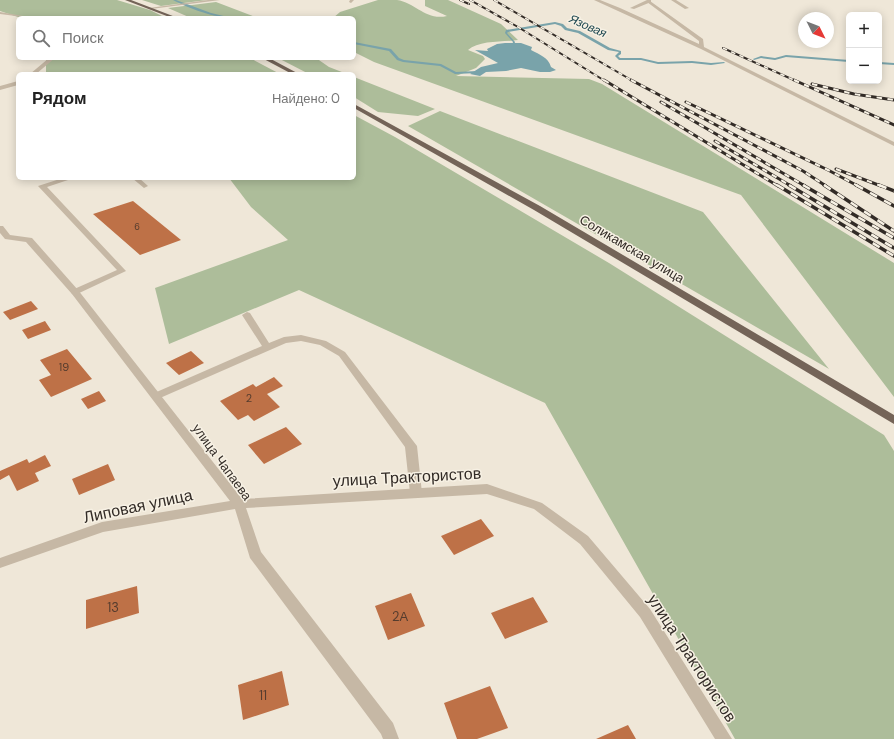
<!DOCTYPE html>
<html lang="ru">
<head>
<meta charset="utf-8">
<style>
	body { margin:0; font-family:"DM Sans",sans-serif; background:#f6f6f6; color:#222 }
	.controls { position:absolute; right:12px; top:12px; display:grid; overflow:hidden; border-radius:6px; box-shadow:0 2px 10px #0003 }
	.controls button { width:36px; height:36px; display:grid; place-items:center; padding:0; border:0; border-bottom:1px solid #e0e0e0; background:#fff; color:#222; font:20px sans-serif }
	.compass { position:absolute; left:798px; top:12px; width:36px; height:36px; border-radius:50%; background:#fff; box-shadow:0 2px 10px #0003; rotate:132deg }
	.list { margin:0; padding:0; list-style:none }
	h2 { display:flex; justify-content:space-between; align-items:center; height:52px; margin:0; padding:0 16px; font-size:17px }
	h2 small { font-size:13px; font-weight:400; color:#767676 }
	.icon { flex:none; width:22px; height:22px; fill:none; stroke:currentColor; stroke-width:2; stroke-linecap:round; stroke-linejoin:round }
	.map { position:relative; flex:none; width:894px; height:739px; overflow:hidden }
	.search { position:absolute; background:#fff; box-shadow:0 2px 10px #0003; left:16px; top:16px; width:340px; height:44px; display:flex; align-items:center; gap:10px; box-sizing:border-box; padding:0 14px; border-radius:6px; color:#767676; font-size:15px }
	.panel { position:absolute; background:#fff; box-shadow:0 2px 10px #0003; left:16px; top:72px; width:340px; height:108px; border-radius:6px }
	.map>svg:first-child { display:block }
	.green { fill:#adbd9a }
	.water { fill:#79a3aa }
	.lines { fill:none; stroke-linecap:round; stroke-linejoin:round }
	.stream { fill:#79a3aa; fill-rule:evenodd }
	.building { fill:#be7147 }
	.lane { fill:#c6b8a5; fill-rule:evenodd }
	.street { fill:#c6b8a5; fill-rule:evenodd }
	.primary { fill:#746458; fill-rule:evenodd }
	.rail-far2-casing { stroke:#322b26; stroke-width:2 }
	.rail-far1-casing { stroke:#322b26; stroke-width:3 }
	.rail-casing { stroke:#322b26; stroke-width:3.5 }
	.rail-far2 { stroke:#f7f1e4; stroke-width:1.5; stroke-dasharray:4.5; stroke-linecap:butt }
	.rail-far1 { stroke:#f7f1e4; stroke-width:2; stroke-dasharray:5.5; stroke-linecap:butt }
	.rail { stroke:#f7f1e4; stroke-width:2.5; stroke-dasharray:8; stroke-linecap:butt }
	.labels { text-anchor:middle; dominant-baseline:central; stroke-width:3; stroke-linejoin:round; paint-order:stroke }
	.far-number-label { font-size:9px; fill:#553c2e }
	.number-label { font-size:11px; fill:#553c2e }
	.far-water-label { font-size:12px; font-style:italic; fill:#1e4851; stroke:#f7f1e4 }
	.street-label { font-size:13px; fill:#322b26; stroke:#f7f1e4 }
	.near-number-label { font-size:13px; fill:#553c2e }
	.near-street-label { font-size:16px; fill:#322b26; stroke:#f7f1e4 }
</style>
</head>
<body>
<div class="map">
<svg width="894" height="739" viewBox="0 0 894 739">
	<rect width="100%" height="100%" fill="#efe7d8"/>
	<path class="green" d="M0,0H117L150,10L166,18H21L0,11Z
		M142,0H207L161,6Z
		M378,0C384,0 391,0 397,0C416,3 426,21 447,16L425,6V0H448L501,24L518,40C504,42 479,40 468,50L483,56L485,59L476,68L456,76L589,79L602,84L894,263V397L741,195L374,62L354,52V18H333L340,12Z
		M216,2L258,18H191L168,8Z
		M46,58H250L280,74H46Z
		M278,58H316L329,67L347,74H309Z
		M354,77L435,109L418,116L378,112L354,97Z
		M440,111L703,212L829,369L408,126Z
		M354,115L395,137L609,263L884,435L894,451V739H735L545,403L299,290L169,344L155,288L288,240L251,207L229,178H354Z"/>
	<path class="water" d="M505,43H521L532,47L531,50C540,55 548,57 551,67L556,70L550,72H540L521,68L506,71L486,72L480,76L470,74L481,67L498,63L475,50L488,51L487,49L497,44Z"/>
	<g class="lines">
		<path class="stream" d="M173,0H176L211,13L232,18C215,18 188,8 173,0Z
			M555,22L563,24L567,28L580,31L610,48L621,51V54L618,56L620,58H641L658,62L692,61L711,63L724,62L725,63L711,65L692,63L658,64L641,60H619L615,56L619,52L608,50L578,33L565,30L561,26L555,24L508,32L507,33L515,42L513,49L512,50L511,49L513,42L505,33L506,30Z
			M354,42L391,49L399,58L404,60L441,64L456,72L478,71L479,72L478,73L455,74L440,66L403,62L397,60L389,51L354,44Z
			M786,55L849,60V62L786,57L775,60L761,58L754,60L753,59L761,56L775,58Z
			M879,62L894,63V65L879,64Z"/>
	</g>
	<path class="building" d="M133,201L181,240L140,255L93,214Z
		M31,301L38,309L10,320L3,312Z
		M45,321L51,330L28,339L22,330Z
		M67,349L92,379L51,397L39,380L51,375L40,360Z
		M191,351L204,363L179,375L166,363Z
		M274,377L283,386L267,394L280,407L254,421L248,415L238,420L220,401L253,384L256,387Z
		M99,391L106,401L88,409L81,399Z
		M286,427L302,444L264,464L248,445Z
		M45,455L51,466L35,473L39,481L17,491L9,475L0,480V471L27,459L29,463Z
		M108,464L115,480L79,495L72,479Z
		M481,519L494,536L454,555L441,536Z
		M137,586L139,613L86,629V600Z
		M411,593L425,626L388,640L375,606Z
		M533,597L548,622L505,639L491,613Z
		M282,671L289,705L243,720L238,685Z
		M490,686L508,728L477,739H457L444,703Z
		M628,725L636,739H596Z"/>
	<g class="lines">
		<path class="lane" d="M208,0H220L151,9L149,8Z
			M350,0H354L351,3L349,2Z
			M647,0H651V2L634,9L630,8Z
			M671,0H676L689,8L685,9Z
			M49,58H55L36,74H30Z
			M18,81V85L0,90V86Z
			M63,178H74L47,187L126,271L75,295L72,294L71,292L72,290L117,270L38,186Z
			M132,178H139L148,186L144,188Z
			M247,312L250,313L269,343L284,337L301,335L326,341L345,352L417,446L422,493L420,496L416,498L412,496L410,493L405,447L339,356L320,345L301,341L286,343L160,398H152L151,396L152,394L262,346L242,315Z"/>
		<path class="street" d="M594,0H600L620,8L699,44V41L647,2L650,1L703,39L704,47L894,142V146L701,49Z
			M0,12L29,17L31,18L0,14Z
			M0,226H3L10,235L32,238L78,290L242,499L487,484L542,503L588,536L650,609L732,739H715L640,617L580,544L534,509L487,494L246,508L261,552L393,723L399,739H383L381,734L250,558L235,509L103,532L0,568V558L102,522L230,501L72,294L26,242L5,239L0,233Z"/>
		<path class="primary" d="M125,0H131L178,18H172Z
			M262,58H269L299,74H292Z
			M354,104L540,206L894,415V424L534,210L354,108Z"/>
		<defs>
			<path id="rail-far2" d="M460,0L469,4
				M470,0L518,27L605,81
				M494,0L633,81
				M723,48L796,81"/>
			<path id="rail-far1" d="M604,80L778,186
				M631,80L803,171L826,186
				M794,80L894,125
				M812,84L854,94L894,100
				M661,102L805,186
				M686,102L828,170L858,186
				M715,141L791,186
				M836,169L881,186"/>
			<path id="rail" d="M777,185L894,256
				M789,185L894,248
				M803,185L894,238
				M824,185L894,231
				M856,185L894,206
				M879,185L894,191"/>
		</defs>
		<use href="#rail-far2" class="rail-far2-casing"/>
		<use href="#rail-far1" class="rail-far1-casing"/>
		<use href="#rail" class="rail-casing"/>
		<use href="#rail-far2" class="rail-far2"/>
		<use href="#rail-far1" class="rail-far1"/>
		<use href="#rail" class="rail"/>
	</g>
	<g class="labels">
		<g class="far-number-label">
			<text x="137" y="227">6</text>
		</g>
		<g class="number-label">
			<text x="64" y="367">19</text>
			<text x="249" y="398">2</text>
		</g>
		<g class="far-water-label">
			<text transform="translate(588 26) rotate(24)">Язовая</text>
		</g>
		<g class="street-label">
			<text transform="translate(632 249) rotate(31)">Соликамская улица</text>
			<text transform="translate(222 462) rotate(54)">улица Чапаева</text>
		</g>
		<g class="near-number-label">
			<text x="113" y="607">13</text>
			<text x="400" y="616">2А</text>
			<text x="263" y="695">11</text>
		</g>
		<g class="near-street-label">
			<text transform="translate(407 477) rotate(-3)">улица Трактористов</text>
			<text transform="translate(138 506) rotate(-12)">Липовая улица</text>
			<text transform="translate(692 658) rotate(57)">улица Трактористов</text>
		</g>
	</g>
</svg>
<div class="controls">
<button>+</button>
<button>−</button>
</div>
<svg class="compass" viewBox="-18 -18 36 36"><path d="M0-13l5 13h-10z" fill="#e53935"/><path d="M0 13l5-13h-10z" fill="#767676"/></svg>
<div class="search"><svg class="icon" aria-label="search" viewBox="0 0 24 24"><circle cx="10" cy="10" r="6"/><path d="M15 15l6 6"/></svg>Поиск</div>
<section class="panel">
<h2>Рядом<small>Найдено: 0</small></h2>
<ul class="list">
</ul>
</section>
</div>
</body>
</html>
